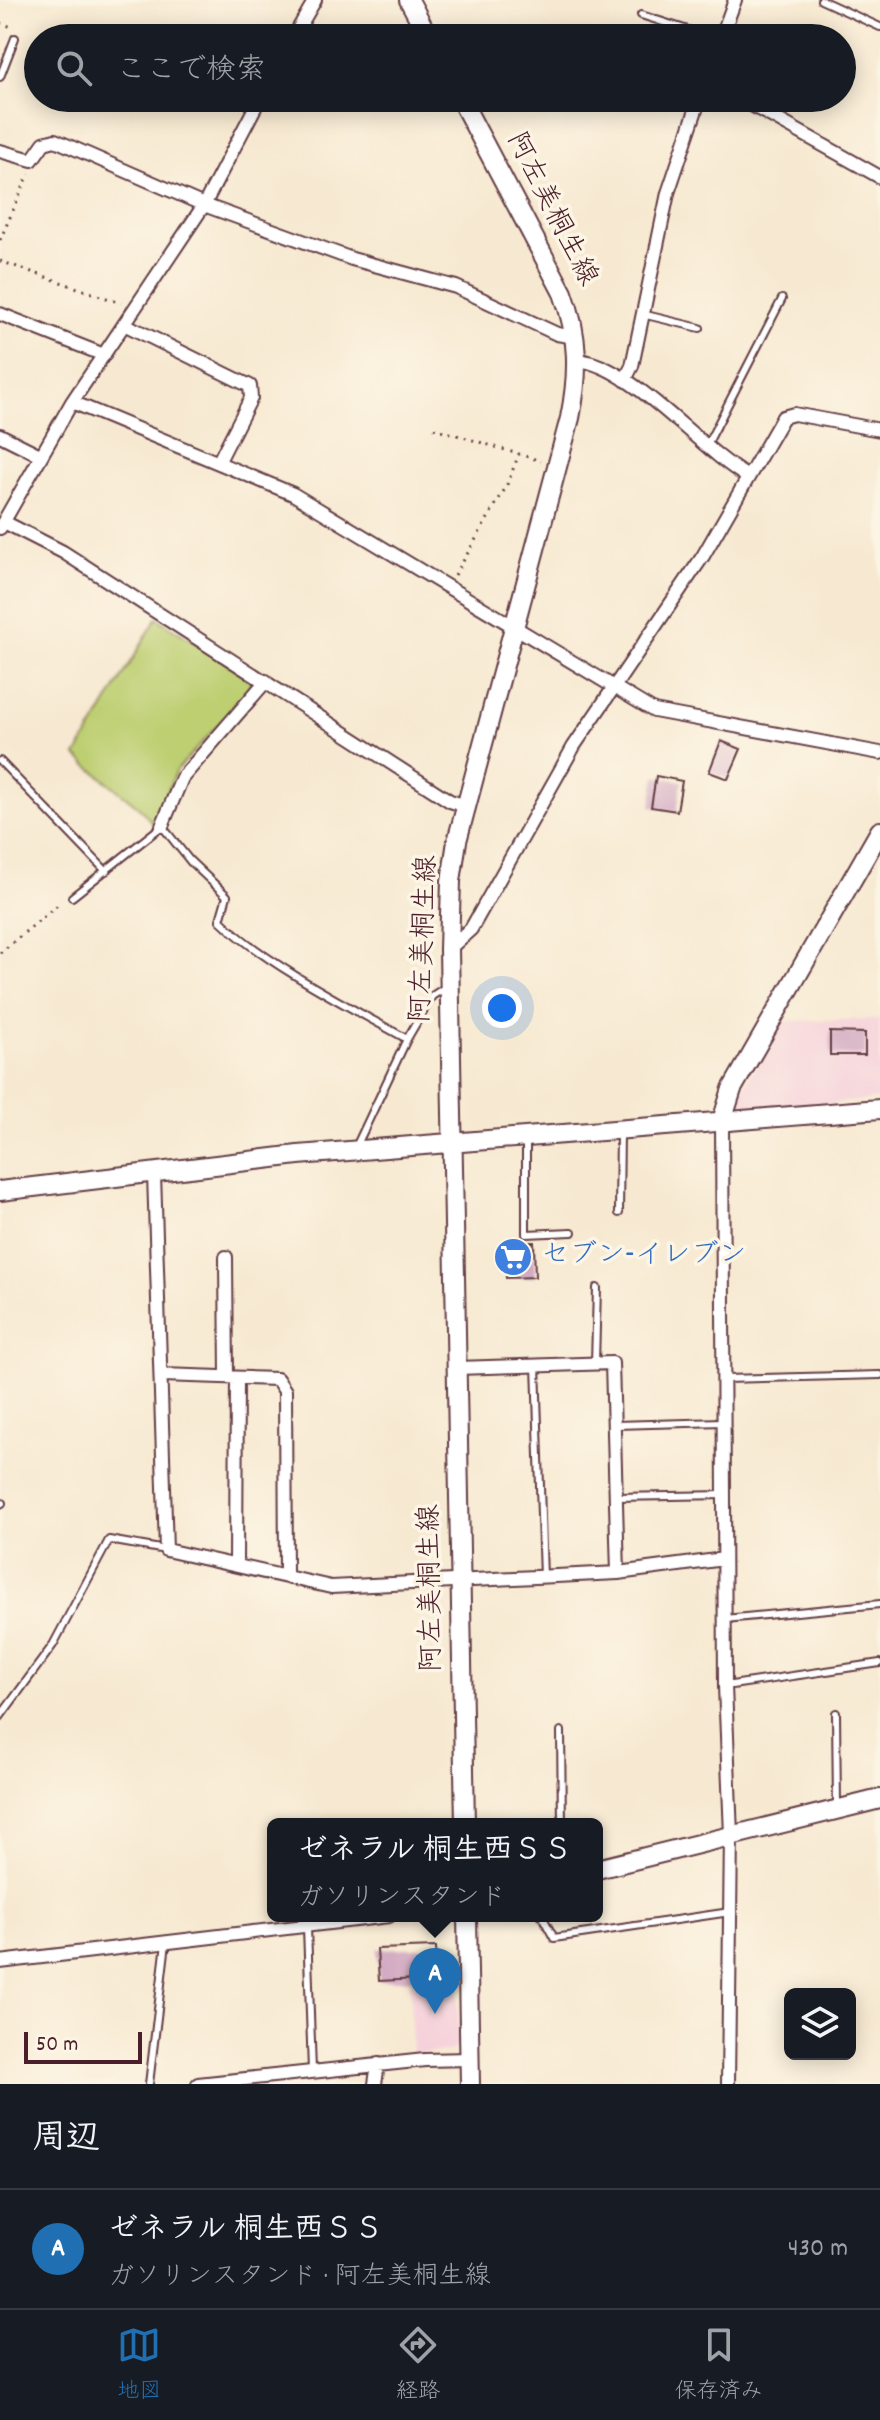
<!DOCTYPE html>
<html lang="ja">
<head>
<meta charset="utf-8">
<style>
	body { margin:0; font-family:Dekko,"Klee One",sans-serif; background:#242831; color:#f1f3f6 }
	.controls { position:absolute; right:24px; bottom:24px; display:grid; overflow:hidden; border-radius:12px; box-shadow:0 4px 20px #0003 }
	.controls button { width:72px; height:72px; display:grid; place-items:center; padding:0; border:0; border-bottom:2px solid #363941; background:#171b24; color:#f1f3f6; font:40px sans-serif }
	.scale { position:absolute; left:24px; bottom:20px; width:118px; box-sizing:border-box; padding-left:8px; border:4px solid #4a1f2b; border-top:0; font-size:22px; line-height:28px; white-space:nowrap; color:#4a1f2b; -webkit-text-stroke:6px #fcf5e5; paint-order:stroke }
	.you { position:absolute; left:502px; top:1008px; width:28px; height:28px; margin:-20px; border:6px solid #fff; border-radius:50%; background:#1a73e8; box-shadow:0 0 0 12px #1a73e833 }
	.badge { display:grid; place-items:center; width:52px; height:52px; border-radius:50%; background:#1f6fb2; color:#fff; font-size:26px; font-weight:700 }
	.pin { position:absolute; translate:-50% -66px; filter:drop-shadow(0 2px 4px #0008) }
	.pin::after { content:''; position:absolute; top:42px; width:28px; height:24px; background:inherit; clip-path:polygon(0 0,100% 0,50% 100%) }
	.popup { position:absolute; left:267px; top:1818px; width:336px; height:104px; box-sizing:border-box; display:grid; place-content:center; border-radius:12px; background:#171b24; filter:drop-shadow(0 2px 6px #0005); font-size:26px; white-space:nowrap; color:#9ea1a6 }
	.popup b { font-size:30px; color:#f1f3f6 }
	.popup::after { content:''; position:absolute; left:50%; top:100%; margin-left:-16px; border:16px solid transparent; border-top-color:#171b24 }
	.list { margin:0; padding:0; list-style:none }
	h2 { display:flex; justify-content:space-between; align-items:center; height:104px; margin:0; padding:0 32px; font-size:34px }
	h2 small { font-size:26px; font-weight:400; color:#9ea1a6 }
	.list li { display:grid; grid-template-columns:52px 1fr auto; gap:24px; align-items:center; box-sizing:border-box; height:120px; padding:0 32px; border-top:2px solid #363941 }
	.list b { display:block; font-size:30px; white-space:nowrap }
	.list p { margin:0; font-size:26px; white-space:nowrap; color:#9ea1a6 }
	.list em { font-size:26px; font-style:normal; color:#9ea1a6 }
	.icon { flex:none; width:44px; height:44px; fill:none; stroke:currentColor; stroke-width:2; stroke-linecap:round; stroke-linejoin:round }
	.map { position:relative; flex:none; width:880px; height:2084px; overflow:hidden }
	.search { position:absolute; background:#171b24; box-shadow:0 4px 20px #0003; left:24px; right:24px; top:24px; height:88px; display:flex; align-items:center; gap:20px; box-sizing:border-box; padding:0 28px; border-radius:44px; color:#9ea1a6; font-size:30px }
	.sheet { height:224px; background:#171b24 }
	nav { display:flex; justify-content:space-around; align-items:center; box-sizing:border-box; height:112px; border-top:2px solid #363941; background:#171b24; font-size:22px; color:#9ea1a6 }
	nav a { display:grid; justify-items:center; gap:4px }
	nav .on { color:#1f6fb2 }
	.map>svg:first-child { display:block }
	.built { fill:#f5cfda }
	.green { fill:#becf72; stroke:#84774e; stroke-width:2 }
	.building { fill:#d0a6c1 }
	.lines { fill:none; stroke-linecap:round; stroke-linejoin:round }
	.lane-casing { stroke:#643d44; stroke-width:10 }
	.street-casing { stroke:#643d44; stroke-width:16 }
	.secondary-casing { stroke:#643d44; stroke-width:22 }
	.path { stroke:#643d44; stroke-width:3; stroke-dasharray:2 6; stroke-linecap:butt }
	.lane { stroke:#fff; stroke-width:6 }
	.street { stroke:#fff; stroke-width:12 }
	.secondary { stroke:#fff; stroke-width:18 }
	.labels { text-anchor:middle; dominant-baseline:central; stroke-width:7; stroke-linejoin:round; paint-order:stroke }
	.street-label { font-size:28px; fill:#4a1f2b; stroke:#fcf5e5 }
	.shop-label { font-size:28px; fill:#366cbe; stroke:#fcf5e5; text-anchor:start }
</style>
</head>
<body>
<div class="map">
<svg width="880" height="2084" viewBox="0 0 880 2084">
	<rect width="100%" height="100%" fill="#fcf5e5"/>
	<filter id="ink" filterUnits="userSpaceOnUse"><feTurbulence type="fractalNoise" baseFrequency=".0125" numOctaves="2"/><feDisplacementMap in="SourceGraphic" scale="16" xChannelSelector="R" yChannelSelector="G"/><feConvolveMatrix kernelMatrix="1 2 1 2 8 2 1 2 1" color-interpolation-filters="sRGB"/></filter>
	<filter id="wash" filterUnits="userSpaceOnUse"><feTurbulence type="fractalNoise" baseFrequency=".006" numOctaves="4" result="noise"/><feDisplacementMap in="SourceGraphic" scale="32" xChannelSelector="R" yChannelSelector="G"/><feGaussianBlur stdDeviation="1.8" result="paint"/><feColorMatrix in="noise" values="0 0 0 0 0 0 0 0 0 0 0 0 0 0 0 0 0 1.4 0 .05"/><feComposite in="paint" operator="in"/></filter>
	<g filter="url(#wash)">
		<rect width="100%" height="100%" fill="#f7e9d1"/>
		<path class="built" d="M880,1019V1099L738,1112L740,1093L782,1021Z
			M457,1979L459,2047L447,2052L412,2053L410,1982Z"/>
		<path class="green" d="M157,618L251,679L248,692L176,771L154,825L141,809L76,756Z"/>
		<g id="blocks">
			<path class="building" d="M721,741L741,749L728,779L709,772Z
				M656,776L682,781L677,811L651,807Z
				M830,1032L865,1033V1055H830Z
				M534,1242L535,1277L506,1278L505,1243Z
				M436,1947L437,1978L379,1981L377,1949Z"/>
		</g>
	</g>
	<g filter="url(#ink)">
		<use href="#blocks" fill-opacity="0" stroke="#643d44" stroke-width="2"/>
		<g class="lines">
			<defs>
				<path id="lane" d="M821,0L880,27
					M641,15L713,38
					M0,77L15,38
					M642,314L700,328
					M707,445L782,299
					M0,761L106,871
					M72,897L162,826L190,861L227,896L220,920C264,963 351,1008 407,1039
					M526,1140V1234L572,1232
					M355,1149L407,1039L432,996L446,987
					M619,1213L620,1132
					M595,1363L597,1288
					M536,1365L543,1577
					M725,1379L880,1375
					M615,1425L723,1422
					M616,1497L725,1495
					M0,1504L2,1503
					M725,1619L880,1604
					M725,1686L880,1663
					M836,1713L837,1806
					M0,1717L53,1645L109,1540L166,1550
					M561,1731L562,1824
					M542,1916L554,1938L730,1912
					M307,1927L312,2071
					M149,2084L166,1943"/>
				<path id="street" d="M293,38L315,0
					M721,38L735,0
					M739,98L880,177
					M0,151L32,160L44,143L55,140L204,205L352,259L456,287L557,334L575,337
					M0,314L104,355
					M124,324L250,386L251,398L219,461
					M577,360C631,364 699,449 748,477
					M625,380L632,366L668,193L700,98
					M72,402L293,494L654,711L880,753
					M0,435L40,455
					M4,522L63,552L450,801L466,806
					M0,528L72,402L204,205L260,98
					M162,826L182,778L266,681
					M449,949L471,929L574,746L703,556L783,417L794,414L880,430
					M722,1121L725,1686L731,1835L728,2084
					M154,1174L166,1550L331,1587L618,1573L724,1559
					M226,1257L227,1377
					M457,1368L612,1363L618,1573
					M162,1375L277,1379L285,1391L286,1576
					M236,1564L237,1378
					M0,1962L389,1916
					M198,2084L425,2060L469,2059
					M375,2084L378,2064"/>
				<path id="secondary" d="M409,0L429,38
					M460,98L563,293C579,336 579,374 570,418L457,841L451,881L449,949L465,1824
					M722,1121L732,1089L880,831
					M0,1191L298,1155L880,1109
					M597,1869L880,1799
					M467,1916L470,2084"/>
			</defs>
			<use href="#lane" class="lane-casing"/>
			<use href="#street" class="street-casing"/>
			<use href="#secondary" class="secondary-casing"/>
			<path class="path" d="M0,23L12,27
				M0,240L29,174
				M0,261L121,303
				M434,428L518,454
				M455,575L506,487L519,454L541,461
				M0,953L61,902"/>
			<use href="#lane" class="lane"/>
			<use href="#street" class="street"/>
			<use href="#secondary" class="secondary"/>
		</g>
	</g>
	<defs>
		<symbol id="supermarket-disc" viewBox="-11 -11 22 22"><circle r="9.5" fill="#3f7fe0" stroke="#fcf5e5"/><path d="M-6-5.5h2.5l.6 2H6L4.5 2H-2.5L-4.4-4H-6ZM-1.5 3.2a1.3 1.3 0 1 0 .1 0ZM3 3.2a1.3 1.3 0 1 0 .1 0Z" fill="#fff"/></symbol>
	</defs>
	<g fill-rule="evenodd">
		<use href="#supermarket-disc" x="491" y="1235" width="44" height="44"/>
	</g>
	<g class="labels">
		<g class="street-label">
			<text transform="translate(550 210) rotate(63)">阿左美桐生線</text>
			<text transform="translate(426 939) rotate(-88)">阿左美桐生線</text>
			<text transform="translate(433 1588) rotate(-91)">阿左美桐生線</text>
		</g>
		<g class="shop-label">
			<text x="541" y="1257">セブン-イレブン</text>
		</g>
	</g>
</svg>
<div class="controls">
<button><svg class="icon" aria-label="layers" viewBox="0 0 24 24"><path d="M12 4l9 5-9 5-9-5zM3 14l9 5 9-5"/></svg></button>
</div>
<div class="scale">50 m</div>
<div class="you"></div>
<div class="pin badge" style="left:435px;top:2014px">A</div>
<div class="popup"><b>ゼネラル 桐生西ＳＳ</b>ガソリンスタンド</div>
<div class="search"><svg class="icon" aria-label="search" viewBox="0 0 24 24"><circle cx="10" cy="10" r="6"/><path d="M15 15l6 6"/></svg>ここで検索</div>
</div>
<section class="sheet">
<h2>周辺<small></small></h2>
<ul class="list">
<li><span class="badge">A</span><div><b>ゼネラル 桐生西ＳＳ</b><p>ガソリンスタンド · 阿左美桐生線</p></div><em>430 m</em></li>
</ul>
</section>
<nav>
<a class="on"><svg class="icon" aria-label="map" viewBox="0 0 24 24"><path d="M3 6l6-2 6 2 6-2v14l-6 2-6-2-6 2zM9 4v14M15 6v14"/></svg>地図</a>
<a><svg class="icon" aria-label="directions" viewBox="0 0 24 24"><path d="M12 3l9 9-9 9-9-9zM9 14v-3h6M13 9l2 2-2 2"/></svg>経路</a>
<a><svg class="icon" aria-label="saved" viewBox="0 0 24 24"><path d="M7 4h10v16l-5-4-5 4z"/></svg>保存済み</a>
</nav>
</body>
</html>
